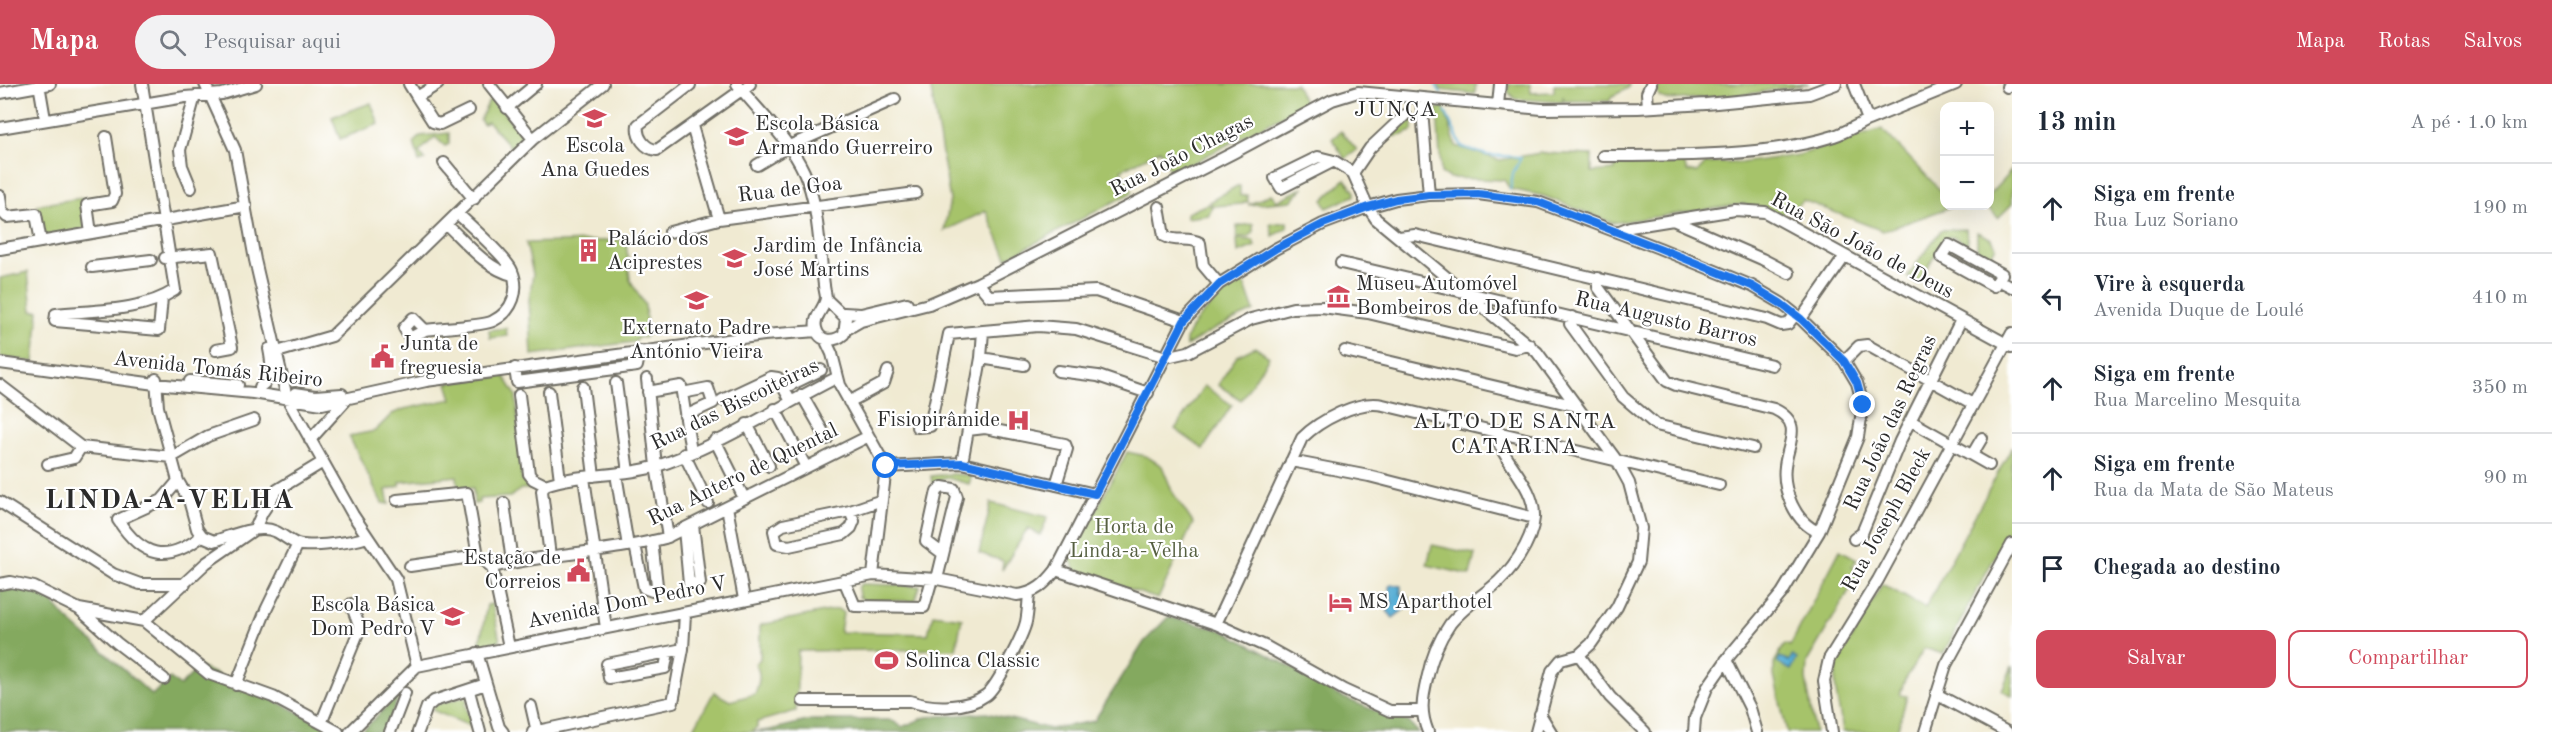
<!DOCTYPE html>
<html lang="pt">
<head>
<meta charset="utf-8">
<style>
	body { margin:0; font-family:"Old Standard TT",serif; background:#f2f2f3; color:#1f2937 }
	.controls { position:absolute; right:18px; top:18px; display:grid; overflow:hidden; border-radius:12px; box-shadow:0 6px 24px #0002 }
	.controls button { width:54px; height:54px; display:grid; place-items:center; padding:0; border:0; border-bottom:2px solid #e0e1e3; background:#fff; color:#1f2937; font:30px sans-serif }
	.stop { position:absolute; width:18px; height:18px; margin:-14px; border:4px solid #1a73e8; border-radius:50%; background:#fff }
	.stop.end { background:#1a73e8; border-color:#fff; box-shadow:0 2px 6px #0008 }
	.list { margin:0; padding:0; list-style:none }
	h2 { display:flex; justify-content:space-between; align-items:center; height:78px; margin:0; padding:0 24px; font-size:26px }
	h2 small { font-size:20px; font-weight:400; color:#747a83 }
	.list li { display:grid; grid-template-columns:39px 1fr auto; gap:18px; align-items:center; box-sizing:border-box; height:90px; padding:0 24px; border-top:2px solid #e0e1e3 }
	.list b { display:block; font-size:22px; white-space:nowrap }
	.list p { margin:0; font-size:20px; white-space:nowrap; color:#747a83 }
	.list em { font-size:20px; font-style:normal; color:#747a83 }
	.actions { display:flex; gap:12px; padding:18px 24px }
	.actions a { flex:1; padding:14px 0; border:2px solid #d1495b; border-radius:12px; text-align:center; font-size:21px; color:#d1495b }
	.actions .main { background:#d1495b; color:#fff }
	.icon { flex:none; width:33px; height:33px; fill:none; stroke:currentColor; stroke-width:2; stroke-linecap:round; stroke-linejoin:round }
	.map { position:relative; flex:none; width:2012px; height:648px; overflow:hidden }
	header { display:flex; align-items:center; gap:36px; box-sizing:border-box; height:84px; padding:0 30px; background:#d1495b; color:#fff }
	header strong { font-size:28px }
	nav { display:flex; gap:33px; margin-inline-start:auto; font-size:21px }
	.search { width:420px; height:54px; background:#f2f2f3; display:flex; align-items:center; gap:15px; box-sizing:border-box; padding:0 21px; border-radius:33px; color:#747a83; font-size:22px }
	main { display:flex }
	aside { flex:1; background:#fff }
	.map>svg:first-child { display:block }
	.green { fill:#a6c36a; stroke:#68774a; stroke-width:1.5 }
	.forest { fill:#84a95e; stroke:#586a44; stroke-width:1.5 }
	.water { fill:#59afd6; stroke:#426d80; stroke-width:1.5 }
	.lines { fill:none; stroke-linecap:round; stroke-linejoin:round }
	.stream { stroke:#59afd6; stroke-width:2 }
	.minor-casing { stroke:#706e65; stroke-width:14 }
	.minor { stroke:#fff; stroke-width:10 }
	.route { stroke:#1a73e8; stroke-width:8 }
	.labels { text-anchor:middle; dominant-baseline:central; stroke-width:4.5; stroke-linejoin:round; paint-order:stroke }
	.poi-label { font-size:21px; fill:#2b2b2b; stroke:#fff; text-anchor:start }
	.street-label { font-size:21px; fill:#2b2b2b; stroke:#fff }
	.park-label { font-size:21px; fill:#566041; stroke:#fff }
	.neighbourhood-label { font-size:22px; letter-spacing:1.5px; fill:#2b2b2b; stroke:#fff }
	.district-label { font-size:27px; font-weight:bold; letter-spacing:1.5px; fill:#2b2b2b; stroke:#fff }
</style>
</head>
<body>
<header>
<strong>Mapa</strong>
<div class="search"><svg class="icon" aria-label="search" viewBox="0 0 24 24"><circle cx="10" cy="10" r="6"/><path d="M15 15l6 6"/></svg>Pesquisar aqui</div>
<nav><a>Mapa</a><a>Rotas</a><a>Salvos</a></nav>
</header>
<main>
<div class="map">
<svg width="2012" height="648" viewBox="0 0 2012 648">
	<rect width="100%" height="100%" fill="#fff"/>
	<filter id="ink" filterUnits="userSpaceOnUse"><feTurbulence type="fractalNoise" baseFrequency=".0167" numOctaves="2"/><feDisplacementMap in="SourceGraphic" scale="12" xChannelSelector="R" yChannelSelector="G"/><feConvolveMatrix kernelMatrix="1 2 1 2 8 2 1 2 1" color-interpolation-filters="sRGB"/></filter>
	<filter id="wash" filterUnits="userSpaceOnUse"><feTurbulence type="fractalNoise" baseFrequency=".008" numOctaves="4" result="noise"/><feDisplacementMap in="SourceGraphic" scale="24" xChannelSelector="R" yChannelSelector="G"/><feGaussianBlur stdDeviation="1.35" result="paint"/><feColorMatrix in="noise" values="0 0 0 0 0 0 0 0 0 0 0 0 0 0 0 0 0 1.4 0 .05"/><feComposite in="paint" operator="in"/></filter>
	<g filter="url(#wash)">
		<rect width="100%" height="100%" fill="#f0ead2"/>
		<path class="green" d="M930,0H1296L1305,20L1172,90L1160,66L1121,86L1133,108L1007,174L986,127L944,147L950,116Z
			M1438,0H1476L1475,10L1441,6Z
			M1508,0H1530L1531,9L1554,8V0H1629L1628,4L1611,13L1610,17H1564L1563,12V18L1515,15L1508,8Z
			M1660,0H1809L1736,12L1668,16L1660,13L1657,8Z
			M491,13L525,54L512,65L488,38L483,40L480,36Z
			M371,19L379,40L340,55L332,33Z
			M1444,23L1456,62L1500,76L1540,69L1592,71V88L1615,86L1614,77L1683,76L1687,87L1697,89L1706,79H1740L1799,71L1882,45L1944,110V122H1954L1883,147L1803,116L1794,124L1785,122L1783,132L1744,120L1613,139L1544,112L1510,105L1504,96L1449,94L1441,89L1437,24Z
			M1414,35L1412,47L1403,51L1388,53Z
			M1341,47L1357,66L1345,75L1332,55Z
			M449,49V60L445,62L435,53L419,68L425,76L419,78L414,58L420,52Z
			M2012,86V120L1998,134L1986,122H1990V110Z
			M1345,95L1355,108L1354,112L1327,124L1323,116Z
			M1237,102H1240V112L1247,111L1248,118H1244L1243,120L1214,122L1209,118Z
			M1304,103L1291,117L1248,121L1271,110L1277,117Z
			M82,114L85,145L42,153L37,121Z
			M1207,120L1212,122L1209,131L1187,134V129Z
			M1287,138L1288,143L1273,152L1270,140Z
			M1253,140V149L1248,153H1237V142Z
			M1966,145L1968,161L1954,153L1946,154L1918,200L1907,193L1941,146Z
			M1977,148L1992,155L1996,163L1991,171L1977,166Z
			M1237,155L1253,156L1255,162L1238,169Z
			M626,156L630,196L645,221L647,251L644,254L639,253L634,258L532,271L529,216L533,190L526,159Z
			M28,188L32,227H39L34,278L0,273V194Z
			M1240,197L1245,202L1254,227L1218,243L1186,262C1182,243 1225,208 1240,197Z
			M506,244L507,252L490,254L489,246Z
			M1255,263L1269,273L1241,316L1218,301L1237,272Z
			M504,292L516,311L522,396L532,402L531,405H521L510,413L479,415V419L474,420L473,404L458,405L457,392L400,398V402L386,406L389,420L382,419L349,352L375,347L392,330L404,325L452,315L447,299Z
			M1204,302L1232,321L1203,365L1175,345Z
			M2012,363V440L1943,570L1924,564L1904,598L1900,611L1907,612L1897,648H1843C1840,624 1831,603 1838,579L1882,500L1925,524Z
			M1127,368L1146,372L1162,382L1173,409L1193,439L1158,515L1076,487L1070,475Z
			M949,390L972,391L969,400L947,394L932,399L931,392Z
			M991,419L1048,433L1040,451L1028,444L1002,486L1003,477L979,469Z
			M1432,461L1475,470L1470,491L1427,481Z
			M1840,466L1857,475L1852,483L1860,488L1807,578L1806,595L1815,648H1787L1774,592V579L1785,560L1790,562Z
			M861,500H865L920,502L915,517L864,516L859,513L858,504Z
			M492,520L500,557L479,563L487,521Z
			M838,525L843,529L840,548L928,550L933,530L962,534L956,565L798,567L796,627L757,638V643L751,648H692L714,608L730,617L755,610C759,599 762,590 755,580L760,575V541Z
			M2012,582V612L2002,606Z
			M463,613L469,617L465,619L472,643L432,626L435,621Z"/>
		<path class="forest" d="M21,503L50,515L66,534L152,611L170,594L180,602L199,583L256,607L338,648H0V504Z
			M1168,533L1222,546L1313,595L1337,611L1383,630L1409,638L1418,648H752L770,646L811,636H891L902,643L926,633L987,629L1050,645L1094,637L1144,558Z
			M400,609L385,648H359L362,647Z"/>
		<path class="water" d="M1391,500L1401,502V510L1409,514L1410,521L1393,534L1387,527L1392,519L1389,503Z
			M1792,572L1797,575L1791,586L1777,579L1780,573L1789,577Z"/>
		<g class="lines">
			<path class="stream" d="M1435,0L1441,9
				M1445,27L1462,63L1487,71L1521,73L1513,89L1510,106"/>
		</g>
	</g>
	<g filter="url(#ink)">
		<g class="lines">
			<defs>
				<path id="minor" d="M39,0L45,35
					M142,0L175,206C142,228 94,226 56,230L55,237L159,246L162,214
					M205,0L235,66L255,176L287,314L353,431L396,495L417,582
					M409,0L417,13
					M438,0L417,13L433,38L440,40L469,26
					M489,0L533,55
					M737,0C759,28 789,55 804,88C819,121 819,165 824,201C824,205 826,210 826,214C825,225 813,232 816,244C819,259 835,258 844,250L846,234L826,215
					M1854,0L1868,36L1956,0
					M690,1L638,41C636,53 645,65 657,66L750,0
					M2007,3L2012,1
					M0,9L50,0
					M1421,14L1429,111
					M1498,21L1500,0
					M1648,23L1647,9L1651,0
					M507,24L536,0
					M1405,31L1370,64L1353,89L1368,123L1376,135L1537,268L1617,377L1629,399L1641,444L1638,478L1617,523L1591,560L1579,571
					M692,42L719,135
					M0,44L185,13L222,10L256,0
					M1603,72C1674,72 1767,73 1834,52C1846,48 1857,41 1868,36
					M1334,77L1318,73L1275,94L1281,104L1334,77L1353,89
					M444,79L474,115
					M757,81L787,63L895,15
					M191,104L182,82L180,66L195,12
					M0,112L2,128L7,133L36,130L41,158
					M1159,123L1164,152C1176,159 1189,152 1200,159L1203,181L1219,200
					M1675,137L1762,175L1789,189
					M447,141C465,158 488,186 513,191
					M670,148L719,135L916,109
					M1617,148L1630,143L1735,126L1765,128L2012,263
					M91,149L87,121L112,117L115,110L106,53
					M1399,153L1415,151L1767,235L1781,241L1788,240L1795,231
					M1949,161L2002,190L1994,202L1941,173Z
					M0,165L246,122
					M165,174L212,169L232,263L216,266
					M1341,179L1772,281
					M92,183L151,176
					M1598,194V203L1667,297L1676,301L1774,325C1804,339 1788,358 1785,382C1782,406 1795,439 1819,448
					M1998,196L2012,203
					M978,199L989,212L1096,207L1184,237
					M844,229L861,230L907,219
					M1572,233L1570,240L1623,313L1656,341L1753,364
					M1801,235L1845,172
					M847,245L861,237L929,220L978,199L1233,69L1332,16L1358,8L1542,25L1638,24L1706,20L1809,10L1836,0
					M425,246L410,254L404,244L413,234L425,246C438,244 484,242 493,237C513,227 520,206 512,187C508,175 469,140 458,130
					M825,255L832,270L840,301L886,383L873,491
					M1345,267L1577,322
					M277,268L332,252L533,55L603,0
					M981,274L1024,281
					M1844,277L1859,262L1867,261L1973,320
					M0,279L155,300L253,309L322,320L426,297L764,251L817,247
					M515,284L517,298L637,282L640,267
					M1058,287L1098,292L1148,309
					M156,295L158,323L178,397L189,416L197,445L202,452L214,457C229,453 247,444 264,445C278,445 285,455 297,460C310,464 354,458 367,453
					M647,295L656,382L668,453
					M190,297L238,301
					M616,299L628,388
					M0,301L81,363L172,373L208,352L254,336
					M260,303C274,293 272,280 269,265
					M583,303L594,392
					M784,304L821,286
					M549,308L560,396
					M648,308L681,302L691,368
					M295,309L315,312L342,310
					M682,309L708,304L713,319L685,332
					M519,311L529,390L533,395L545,401
					M802,311L827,355
					M722,316L771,293L778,294L791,317
					M849,318L884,299L888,287
					M775,325L806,383
					M1911,337L1989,381
					M747,340L769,382
					M917,343L930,342L949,250L1038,242L1076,245L1166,273L1188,268L1251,235L1293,224L1322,223L1368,229L1515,264L1530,261
					M968,346L985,344L1065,360L1067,365L1056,401
					M310,356L348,314
					M715,356L744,414
					M684,370L708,419
					M1972,371L1982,354
					M1291,377L1369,392L1534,434
					M962,379L981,274L983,247
					M48,380L74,374L81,363
					M886,383L962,379L1095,410
					M584,394L606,544
					M617,396L628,462
					M178,397L162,416L118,436C142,473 166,480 202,452
					M545,401C580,389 618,393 654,383C716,364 778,323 836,294
					M545,401L542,407L550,472
					M397,416L467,409L478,472
					M0,418L113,490L140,500H185
					M504,419L512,478
					M727,423L744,515
					M850,427L854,437L851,444L844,450L789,462L777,460L774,447L783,441L850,427L882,416
					M684,445L689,500L700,499L693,441
					M1854,455L1862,449L1900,357L1961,236
					M635,461L644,504L652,507L657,501L652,457
					M410,482L478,472L492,483
					M492,483C549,469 609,469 665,454L867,353
					M492,483L509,563
					M1056,486L1216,540L1267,563L1344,606L1390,627H1421
					M937,495L957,413L954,405L942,403L937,407L926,457L942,469
					M844,496L855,522L924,523L932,495
					M0,500L11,498L34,503L79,525L144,537L209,590L273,613L338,648
					M79,525L117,559L164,595
					M144,537L206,479L255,445L262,429L277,406L323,378
					M1216,540L1302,354C1319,337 1359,315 1383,321L1719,401
					M668,568L665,584L609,594L607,580L683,565
					M477,569L499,643L503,648
					M1726,576L1750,624L1757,648
					M417,582L873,491L937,495L1017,511C1036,509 1045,500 1056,486L1184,237L1219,200L1275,165L1323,140L1368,123L1396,115L1429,111L1478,110L1538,118L1659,164L1752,202L1781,219L1801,235L1844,277L1857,299L1863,321L1858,353L1819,448L1782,509L1730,571L1707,604L1695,634L1694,648
					M236,601L266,526L298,460
					M469,607L480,648
					M1936,610L2007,648
					M803,617H910C932,625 967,625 986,611C997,603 1023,551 1026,538C1028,529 1028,519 1029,510
					M531,622L537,648
					M1540,630L1551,648
					M322,637L360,544L351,520
					M350,648L417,582
					M390,648L405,609
					M418,648L427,623L434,617L486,600
					M533,648L673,618L683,565L685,529
					M1428,648C1420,628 1422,616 1427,595C1431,575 1438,557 1450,540C1461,526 1477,515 1491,504C1510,489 1532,459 1534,434C1536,399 1496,373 1497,347
					M1536,648L1552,587L1561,576L1579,571L1610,613L1645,648
					M1832,648L1824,597L1829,575L1878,496L2012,249
					M1925,648L1946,581L2012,460"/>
			</defs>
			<use href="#minor" class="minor-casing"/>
			<use href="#minor" class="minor"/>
		</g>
	</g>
	<g class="lines" filter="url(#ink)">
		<path class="route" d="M886,382L962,379L1095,410L1184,237L1219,200L1275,165L1323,140L1368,123L1396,115L1429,111L1478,110L1538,118L1659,164L1752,202L1780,219L1801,235L1844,277L1857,299L1863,321"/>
	</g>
	<defs>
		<symbol id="school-bare" viewBox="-9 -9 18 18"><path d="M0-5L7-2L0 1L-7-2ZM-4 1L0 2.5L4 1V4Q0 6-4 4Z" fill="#d1495b" stroke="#fff" stroke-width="2.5" paint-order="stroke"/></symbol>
		<symbol id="building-bare" viewBox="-9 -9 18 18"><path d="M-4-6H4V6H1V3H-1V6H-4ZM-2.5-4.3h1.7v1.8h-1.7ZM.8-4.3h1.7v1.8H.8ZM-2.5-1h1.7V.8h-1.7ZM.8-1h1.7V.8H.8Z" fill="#d1495b" stroke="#fff" stroke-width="2.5" paint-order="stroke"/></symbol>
		<symbol id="museum-bare" viewBox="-9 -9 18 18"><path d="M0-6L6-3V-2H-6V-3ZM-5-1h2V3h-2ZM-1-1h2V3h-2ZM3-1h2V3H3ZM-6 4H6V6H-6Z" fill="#d1495b" stroke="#fff" stroke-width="2.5" paint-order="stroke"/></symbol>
		<symbol id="civic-bare" viewBox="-9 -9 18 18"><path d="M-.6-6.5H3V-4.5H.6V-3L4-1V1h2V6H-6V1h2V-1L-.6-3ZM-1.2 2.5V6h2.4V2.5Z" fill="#d1495b" stroke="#fff" stroke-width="2.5" paint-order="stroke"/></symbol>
		<symbol id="hospital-bare" viewBox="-9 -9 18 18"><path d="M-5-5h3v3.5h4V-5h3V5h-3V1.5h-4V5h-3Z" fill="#d1495b" stroke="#fff" stroke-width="2.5" paint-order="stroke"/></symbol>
		<symbol id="hotel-bare" viewBox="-9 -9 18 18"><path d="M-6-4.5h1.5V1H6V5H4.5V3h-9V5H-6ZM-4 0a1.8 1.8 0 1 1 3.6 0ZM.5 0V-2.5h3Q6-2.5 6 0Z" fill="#d1495b" stroke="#fff" stroke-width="2.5" paint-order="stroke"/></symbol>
		<symbol id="stadium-bare" viewBox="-9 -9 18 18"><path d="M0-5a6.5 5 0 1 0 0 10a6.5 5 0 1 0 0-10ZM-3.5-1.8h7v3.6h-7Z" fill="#d1495b" stroke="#fff" stroke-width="2.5" paint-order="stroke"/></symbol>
	</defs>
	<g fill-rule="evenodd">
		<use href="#school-bare" x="578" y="18" width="33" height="33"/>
		<use href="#school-bare" x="720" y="36" width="33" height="33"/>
		<use href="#building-bare" x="572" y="150" width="33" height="33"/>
		<use href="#school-bare" x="718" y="158" width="33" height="33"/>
		<use href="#museum-bare" x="1322" y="196" width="33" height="33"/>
		<use href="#school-bare" x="680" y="200" width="33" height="33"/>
		<use href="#civic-bare" x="366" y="256" width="33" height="33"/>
		<use href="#hospital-bare" x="1002" y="320" width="33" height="33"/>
		<use href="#civic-bare" x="562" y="470" width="33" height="33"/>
		<use href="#hotel-bare" x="1324" y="502" width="33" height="33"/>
		<use href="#school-bare" x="436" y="516" width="33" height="33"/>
		<use href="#stadium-bare" x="870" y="560" width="33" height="33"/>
	</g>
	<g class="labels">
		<g class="poi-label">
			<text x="755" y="40">Escola Básica<tspan x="755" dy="24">Armando Guerreiro</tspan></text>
			<text x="595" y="62" text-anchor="middle">Escola<tspan x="595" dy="24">Ana Guedes</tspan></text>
			<text x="607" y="155">Palácio dos<tspan x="607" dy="24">Aciprestes</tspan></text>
			<text x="753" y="162">Jardim de Infância<tspan x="753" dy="24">José Martins</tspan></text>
			<text x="1356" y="200">Museu Automóvel<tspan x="1356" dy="24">Bombeiros de Dafunfo</tspan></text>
			<text x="696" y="244" text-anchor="middle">Externato Padre<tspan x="696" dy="24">António Vieira</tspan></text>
			<text x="400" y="260">Junta de<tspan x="400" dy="24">freguesia</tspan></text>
			<text x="1000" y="336" text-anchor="end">Fisiopirâmide</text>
			<text x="561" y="474" text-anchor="end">Estação de<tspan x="561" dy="24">Correios</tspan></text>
			<text x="1358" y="518">MS Aparthotel</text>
			<text x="435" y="521" text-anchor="end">Escola Básica<tspan x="435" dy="24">Dom Pedro V</tspan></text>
			<text x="905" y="577">Solinca Classic</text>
		</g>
		<g class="street-label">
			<text transform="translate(1182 72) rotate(-27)">Rua João Chagas</text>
			<text transform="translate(790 106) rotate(-7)">Rua de Goa</text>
			<text transform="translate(1862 162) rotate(28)">Rua São João de Deus</text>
			<text transform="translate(1666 236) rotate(13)">Rua Augusto Barros</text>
			<text transform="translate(218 286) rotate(6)">Avenida Tomás Ribeiro</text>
			<text transform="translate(735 321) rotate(-26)">Rua das Biscoiteiras</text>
			<text transform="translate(1891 339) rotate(-65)">Rua João das Regras</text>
			<text transform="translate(743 391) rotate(-26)">Rua Antero de Quental</text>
			<text transform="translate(1887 436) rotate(-61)">Rua Joseph Bleck</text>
			<text transform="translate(627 519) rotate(-11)">Avenida Dom Pedro V</text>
		</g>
		<g class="park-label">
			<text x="1134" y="443">Horta de<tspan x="1134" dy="24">Linda-a-Velha</tspan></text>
		</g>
		<g class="neighbourhood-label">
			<text x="1396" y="26">JUNÇA</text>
			<text x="1515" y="338">ALTO DE SANTA<tspan x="1515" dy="25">CATARINA</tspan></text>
		</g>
		<g class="district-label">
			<text x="170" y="416">LINDA-A-VELHA</text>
		</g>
	</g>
</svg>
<div class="controls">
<button>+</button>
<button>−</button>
</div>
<div class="stop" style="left:886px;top:382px"></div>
<div class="stop end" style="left:1863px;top:321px"></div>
</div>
<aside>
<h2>13 min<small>A pé · 1.0 km</small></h2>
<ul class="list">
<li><svg class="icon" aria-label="ahead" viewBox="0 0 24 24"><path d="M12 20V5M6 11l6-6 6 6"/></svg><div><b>Siga em frente</b><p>Rua Luz Soriano</p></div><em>190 m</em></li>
<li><svg class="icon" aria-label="left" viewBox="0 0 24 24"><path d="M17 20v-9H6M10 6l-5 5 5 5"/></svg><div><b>Vire à esquerda</b><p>Avenida Duque de Loulé</p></div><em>410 m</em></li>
<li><svg class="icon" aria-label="ahead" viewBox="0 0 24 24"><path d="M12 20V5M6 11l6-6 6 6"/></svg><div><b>Siga em frente</b><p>Rua Marcelino Mesquita</p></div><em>350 m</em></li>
<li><svg class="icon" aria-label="ahead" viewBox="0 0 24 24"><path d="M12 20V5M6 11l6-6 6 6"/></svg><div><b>Siga em frente</b><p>Rua da Mata de São Mateus</p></div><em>90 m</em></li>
<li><svg class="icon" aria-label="arrive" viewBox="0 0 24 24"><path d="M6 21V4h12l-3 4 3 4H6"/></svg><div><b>Chegada ao destino</b></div></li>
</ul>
<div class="actions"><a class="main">Salvar</a><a>Compartilhar</a></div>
</aside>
</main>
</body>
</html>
